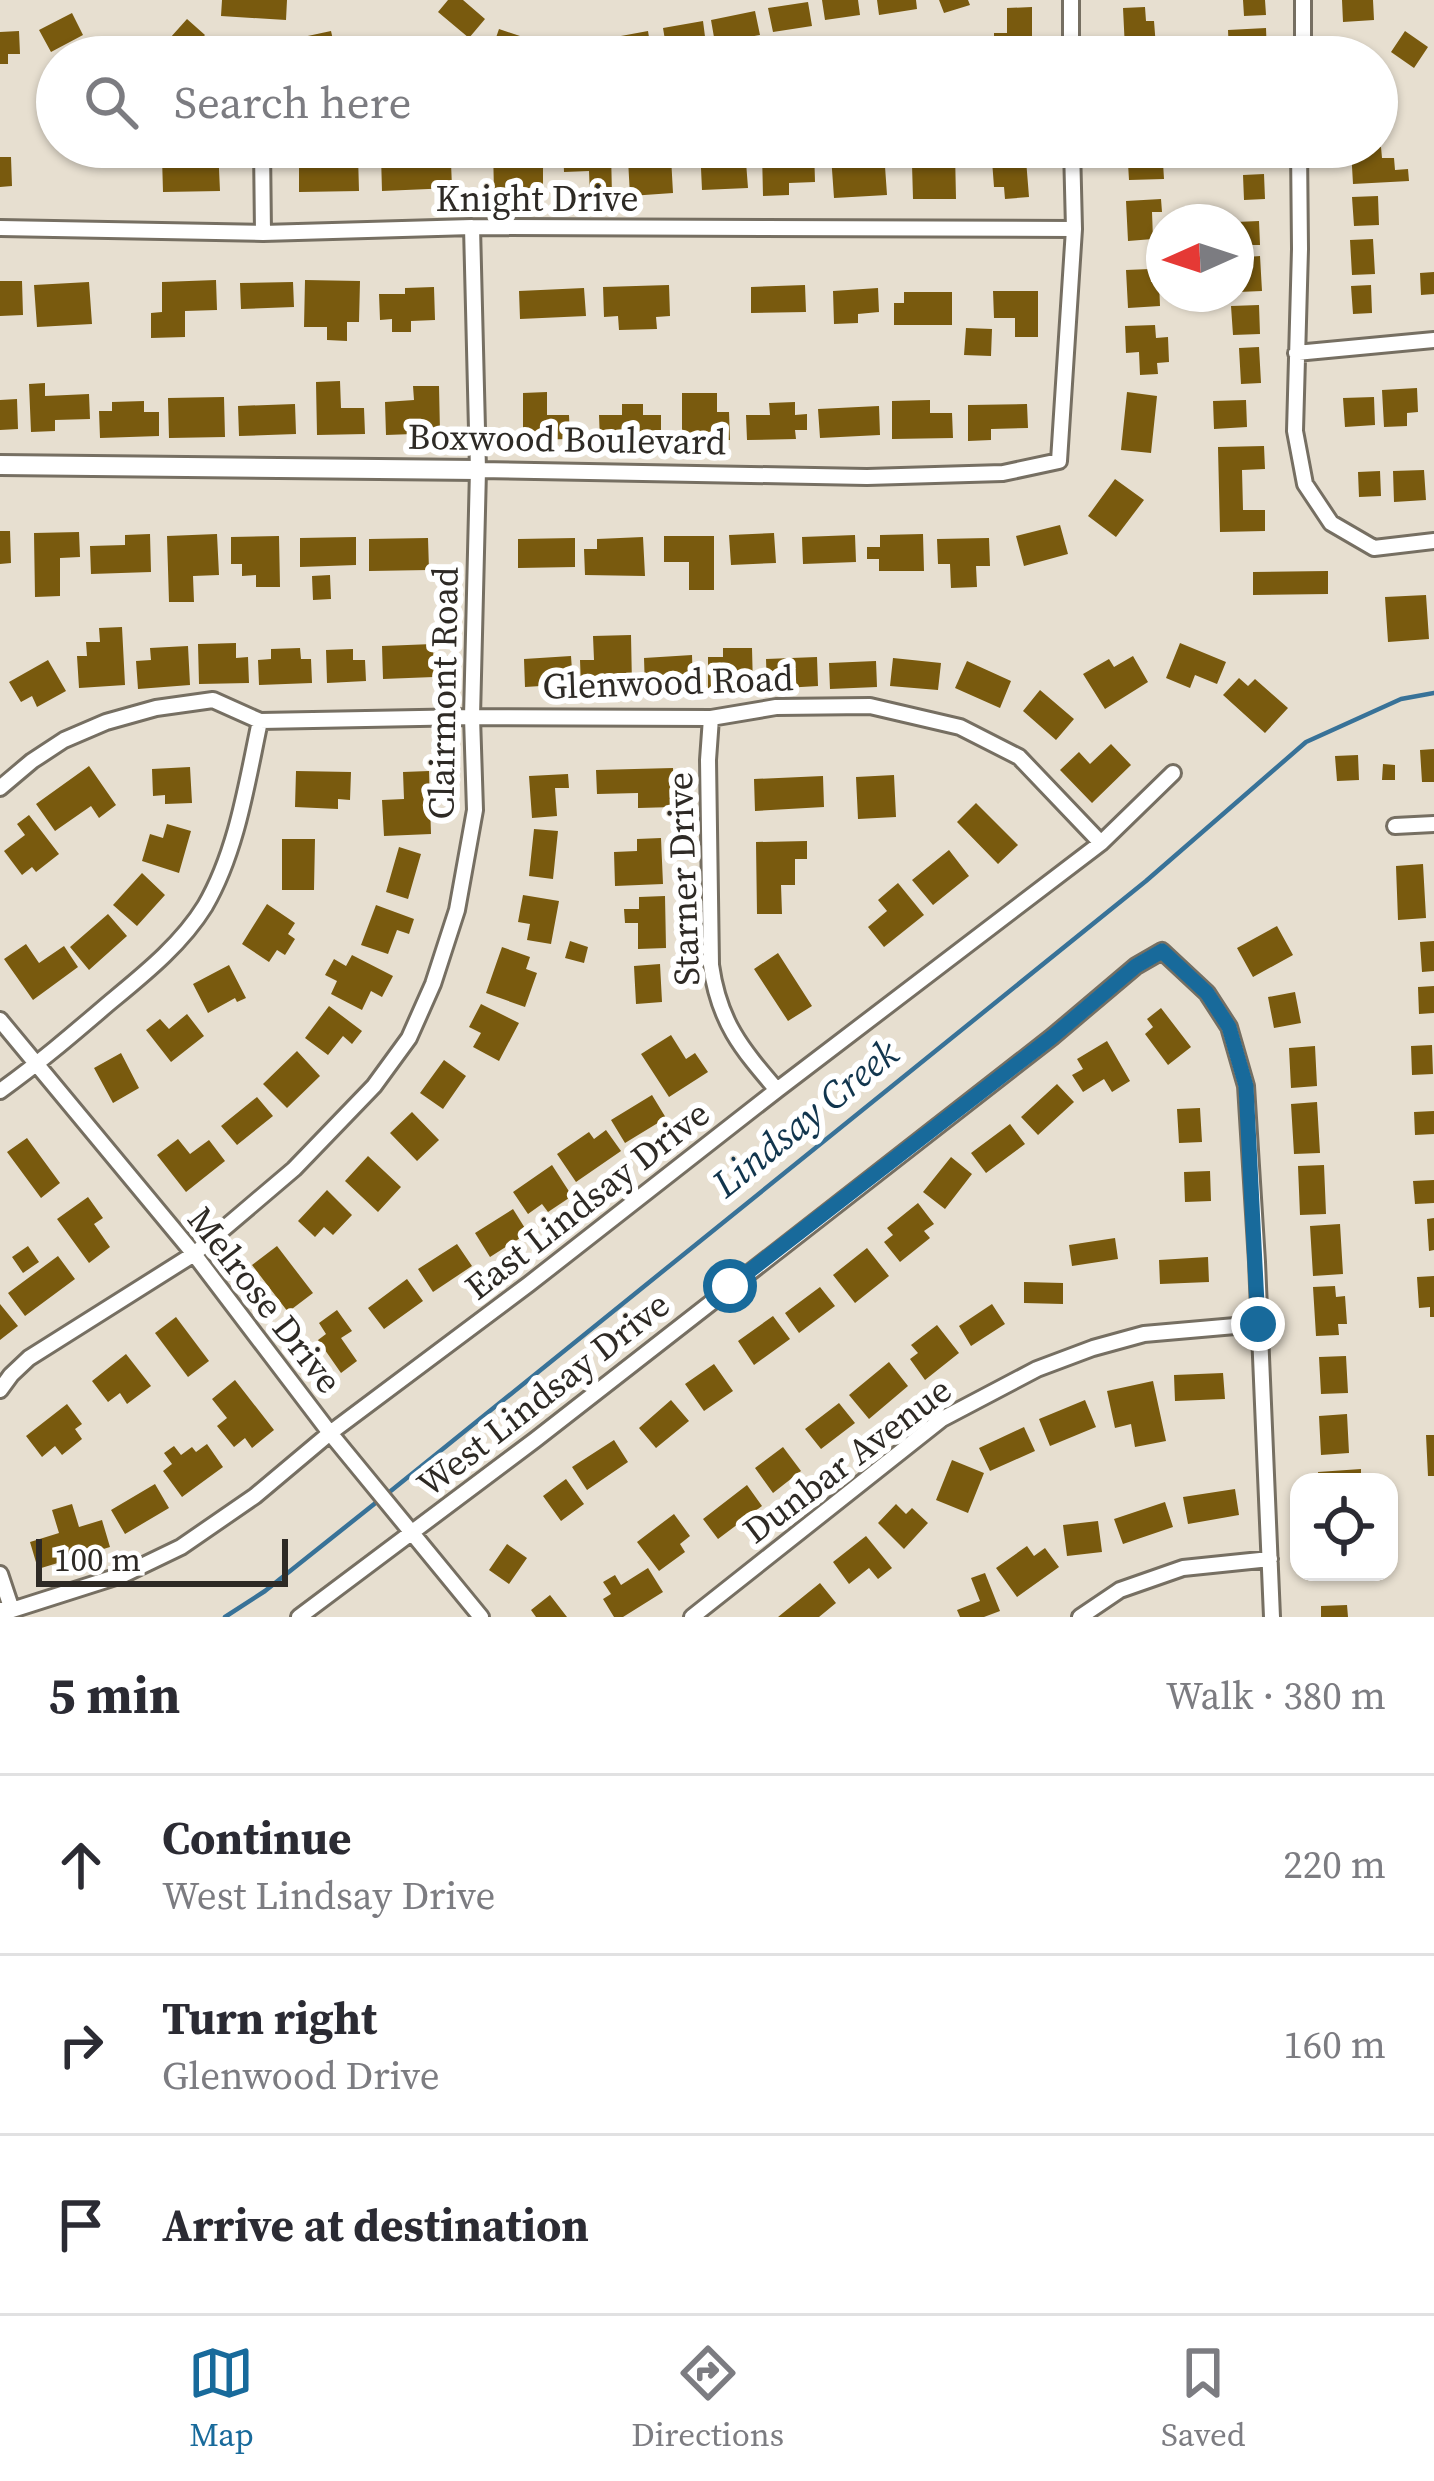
<!DOCTYPE html>
<html lang="en">
<head>
<meta charset="utf-8">
<style>
	body { margin:0; font-family:"Source Serif 4",serif; background:#f2f2f3; color:#2b2b33 }
	.controls { position:absolute; right:36px; bottom:36px; display:grid; overflow:hidden; border-radius:24px; box-shadow:0 3px 9px #0004 }
	.controls button { width:108px; height:108px; display:grid; place-items:center; padding:0; border:0; border-bottom:3px solid #e1e1e2; background:#fff; color:#2b2b33; font:60px sans-serif }
	.compass { position:absolute; left:1146px; top:204px; width:108px; height:108px; border-radius:50%; background:#fff; box-shadow:0 3px 9px #0004; rotate:267deg }
	.scale { position:absolute; left:36px; bottom:30px; width:252px; box-sizing:border-box; padding-left:12px; border:6px solid #2e2a25; border-top:0; font-size:33px; line-height:42px; white-space:nowrap; color:#2e2a25; -webkit-text-stroke:9px #fff; paint-order:stroke }
	.stop { position:absolute; width:36px; height:36px; margin:-27px; border:9px solid #186a9b; border-radius:50%; background:#fff }
	.stop.end { background:#186a9b; border-color:#fff; box-shadow:0 3px 12px #0008 }
	.list { margin:0; padding:0; list-style:none }
	h2 { display:flex; justify-content:space-between; align-items:center; height:156px; margin:0; padding:0 48px; font-size:51px }
	h2 small { font-size:39px; font-weight:400; color:#7c7c81 }
	.list li { display:grid; grid-template-columns:78px 1fr auto; gap:36px; align-items:center; box-sizing:border-box; height:180px; padding:0 48px; border-top:3px solid #e1e1e2 }
	.list b { display:block; font-size:45px; white-space:nowrap }
	.list p { margin:0; font-size:39px; white-space:nowrap; color:#7c7c81 }
	.list em { font-size:39px; font-style:normal; color:#7c7c81 }
	.icon { flex:none; width:66px; height:66px; fill:none; stroke:currentColor; stroke-width:2; stroke-linecap:round; stroke-linejoin:round }
	.map { position:relative; flex:none; width:1434px; height:1617px; overflow:hidden }
	.search { position:absolute; background:#fff; box-shadow:0 3px 9px #0004; left:36px; right:36px; top:36px; height:132px; display:flex; align-items:center; gap:30px; box-sizing:border-box; padding:0 42px; border-radius:66px; color:#7c7c81; font-size:45px }
	.sheet { height:696px; background:#fff }
	nav { display:flex; justify-content:space-around; align-items:center; box-sizing:border-box; height:168px; border-top:3px solid #e1e1e2; background:#fff; font-size:33px; color:#7c7c81 }
	nav a { display:grid; justify-items:center; gap:6px }
	nav .on { color:#186a9b }
	.map>svg:first-child { display:block }
	.lines { fill:none; stroke-linecap:round; stroke-linejoin:round }
	.stream { stroke:#387298; stroke-width:4.5 }
	.building { fill:#795a0e }
	.street-casing { stroke:#766f62; stroke-width:20 }
	.secondary-casing { stroke:#766f62; stroke-width:24 }
	.street { stroke:#fff; stroke-width:14 }
	.secondary { stroke:#fff; stroke-width:18 }
	.route { stroke:#186a9b; stroke-width:15 }
	.labels { text-anchor:middle; dominant-baseline:central; stroke-width:12; stroke-linejoin:round; paint-order:stroke }
	.street-label { font-size:36px; fill:#2e2a25; stroke:#fff }
	.water-label { font-size:39px; font-style:italic; fill:#11354d; stroke:#fff }
</style>
</head>
<body>
<div class="map">
<svg width="1434" height="1617" viewBox="0 0 1434 1617">
	<rect width="100%" height="100%" fill="#e7dfd0"/>
	<g class="lines">
		<path class="stream" d="M387,1494L1146,881L1306,742L1401,699L1434,693
			M225,1617L265,1591L378,1501"/>
	</g>
	<path class="building" d="M222,0H287L286,20L221,16Z
		M448,0H463L485,19L469,38L438,12Z
		M822,0H858L860,15L825,20Z
		M877,0H916L917,9L879,15Z
		M939,0H968L970,5L944,13Z
		M1243,0H1265L1266,15L1244,16Z
		M1342,0H1373L1374,20L1343,22Z
		M808,2L812,26L773,32L768,8Z
		M1032,7V49L994,48V33H1007V8Z
		M1145,7L1146,21H1154L1156,47L1125,49L1123,8Z
		M755,11L760,35L715,43L711,20Z
		M72,13L83,35L51,52L39,30Z
		M187,19L205,35L185,57H153Z
		M703,21L707,52L680,56L679,50L667,52L663,28Z
		M1266,28L1267,55L1229,56L1228,30Z
		M499,29L535,41L530,57H506L491,52Z
		M19,31L20,54H8V64H0V32Z
		M331,31L337,57H307L303,37Z
		M648,31L652,56L613,57L610,38Z
		M1405,31L1428,47L1414,68L1391,52Z
		M592,41L593,57H554L553,43Z
		M1386,96L1388,132L1377,133V97Z
		M192,147H218L220,191L163,192L162,157L192,156Z
		M493,147H518L519,166H543V191L494,193Z
		M563,147H590V152L611,151L612,196H590L589,171L564,172Z
		M700,147H722L723,164L746,162L748,188L702,190Z
		M787,147H814L815,182L789,183V195L763,196L762,152H787Z
		M991,147H1025L1029,197L1005,199L1004,187H994Z
		M1127,147H1162L1164,179L1129,180Z
		M1381,147L1382,158H1394L1395,170L1408,169L1409,181L1353,184L1351,149Z
		M430,151V163L451,162L452,188L382,191L381,156H391V153Z
		M884,152L887,195L834,198L831,155Z
		M928,152H955L956,199H913L912,164H928Z
		M358,155L359,191L299,192V156Z
		M0,157H11L12,186L0,187Z
		M671,157L673,193L630,196L628,159Z
		M1264,174L1265,199L1244,200L1243,175Z
		M1378,196L1379,225L1354,226L1352,197Z
		M1161,199L1162,212H1152L1153,239L1128,241L1126,201Z
		M1259,221L1260,245H1236V222Z
		M1373,239L1375,274L1352,275L1350,240Z
		M1260,256L1262,291L1238,292L1236,258Z
		M1150,269L1151,282L1159,281L1160,306L1128,308L1126,270Z
		M1434,272V294L1421,295L1420,273Z
		M216,280L217,310L185,311V337L151,338V313L162,312V282Z
		M305,280L360,281L359,322H347V341L327,340V327H304Z
		M0,281H22L23,315L0,316Z
		M89,282L92,324L37,327L34,285Z
		M293,282L294,307L241,309L240,283Z
		M669,285L670,316L656,317L657,329L619,330L618,316L604,317L603,287Z
		M805,285L806,312L751,313V287Z
		M1371,285L1372,313L1353,314L1351,286Z
		M434,287L435,320L411,321V332H392V319L380,320L379,294H405V288Z
		M584,288L586,316L520,319L519,291Z
		M878,288L879,312L858,314V323L834,324L833,291Z
		M993,291H1038V337H1015V318H994Z
		M904,292H952V325H894V303H904Z
		M1259,305L1260,334L1233,335L1231,306Z
		M1155,325L1156,338L1168,337L1169,362L1157,363L1158,374L1140,375L1139,352L1126,353L1125,326Z
		M966,328L992,329L991,356L964,355Z
		M1259,347L1261,383L1241,384L1239,348Z
		M340,381L341,408H364L365,434L317,435L316,382Z
		M45,383V396L89,394L90,419L55,420V431L31,432L29,384Z
		M413,386H439L440,433L386,435L385,402L414,400Z
		M1417,388L1418,412L1407,413V426L1384,427L1382,390Z
		M547,392V415H569L570,439L523,440V393Z
		M1127,392L1157,396L1151,453L1121,450Z
		M682,393H717V412H729L730,440H682Z
		M224,397L225,437L169,438L168,398Z
		M1374,397L1375,425L1345,427L1343,398Z
		M17,399L18,429L0,430V400Z
		M930,400V413H952L953,438L892,439V401Z
		M1246,400L1247,427L1214,429L1213,401Z
		M144,401V412H159V436L100,438L99,411H112V402Z
		M795,402V415L807,414V430H795L796,439L747,440L746,415H770L769,403Z
		M295,404L296,434L239,436L238,406Z
		M622,404H643V415H661V442H600L599,415H622Z
		M1027,404L1028,428L991,429V440L968,441V405Z
		M879,406L880,435L820,438L818,409Z
		M1264,446L1265,469L1242,470L1243,510H1265V531L1220,532L1218,447Z
		M1424,470L1426,500L1394,502L1393,471Z
		M1380,471L1381,496L1359,497L1358,472Z
		M1115,479L1144,500L1116,537L1088,516Z
		M1060,525L1068,554L1024,566L1016,536Z
		M0,531H10L11,563L0,564Z
		M79,532L80,557L60,558V596L35,597L34,533Z
		M774,533L776,563L731,565L729,535Z
		M150,534L151,572L91,574L90,546L125,545V535Z
		M217,534L219,575L193,576L194,602H169L167,536Z
		M923,534L924,571H879V559H867V547H880V535Z
		M855,535L856,562L803,564L802,537Z
		M279,536L280,587H256V575L242,576V564H231V537Z
		M664,536H714V590H689V562H664Z
		M356,537V565L300,567V538Z
		M643,537L645,576L585,575L584,549H597V539Z
		M428,538L429,570L369,571V539Z
		M575,538V567L518,568V539Z
		M989,538L990,566H976L977,587L951,588L950,564H938L937,539Z
		M1328,571V594L1253,595V572Z
		M330,575L331,599L313,600L312,576Z
		M1426,595L1429,639L1388,642L1385,597Z
		M122,627L125,685L79,688L77,656H87L86,642H100L99,628Z
		M631,635L632,686L581,687L580,660H594L593,636Z
		M236,643V658L248,657L249,683L199,684L198,644Z
		M1180,643L1226,662L1217,684L1195,675L1190,688L1166,678Z
		M433,644L434,677L383,679L382,646Z
		M188,646L190,685L138,689L136,661L151,660L150,648Z
		M300,648L301,659H311L312,683L259,685L258,660L271,659V649Z
		M723,648H752L753,687L708,688V657H723Z
		M353,649V660H365L366,681L327,683L326,650Z
		M692,655L693,686L645,689L644,658Z
		M571,656L573,684L525,687L524,659Z
		M1133,656L1148,682L1105,709L1083,674L1109,659L1114,667Z
		M817,657L818,686L767,689L766,659Z
		M893,658L941,663L938,690L890,686Z
		M48,660L66,691L37,707L32,696L21,702L9,682Z
		M876,661L877,687L830,689L829,663Z
		M967,661L1011,681L1000,708L955,688Z
		M1239,678L1248,686L1255,679L1288,708L1265,733L1223,695Z
		M1040,690L1074,719L1056,740L1023,711Z
		M1111,744L1131,765L1092,803L1060,770L1079,752L1090,764Z
		M1434,749V782H1422L1420,750Z
		M1358,755L1359,780L1337,781L1335,756Z
		M1383,764L1395,765V780H1382Z
		M89,766L116,805L99,818L91,806L55,831L36,804Z
		M190,767L192,803L165,804V795L153,796L152,769Z
		M673,768L674,807L638,808V793L597,794L596,770Z
		M296,771L351,772L350,800L338,799V809L295,807Z
		M429,771L431,834L384,836L382,800L404,799L403,772Z
		M568,774L569,788H555L557,816L532,818L529,776Z
		M894,775L896,817L858,819L856,777Z
		M823,776L824,807L755,811L754,779Z
		M976,803L1018,845L998,864L957,822Z
		M29,815L59,854L36,872L32,867L22,875L4,851L25,835L17,824Z
		M167,824L191,831L179,873L142,861L150,834L163,838Z
		M534,829L558,831L553,879L529,876Z
		M661,838L663,884L615,886L614,852L637,851V839Z
		M282,839H315L314,890H282Z
		M807,841V859H795V885H781L782,914H757L756,842Z
		M399,847L421,854L408,899L386,892Z
		M949,850L969,876L933,905L912,880Z
		M1423,864L1426,918L1398,920L1396,866Z
		M142,873L165,895L137,926L113,905Z
		M898,883L924,915L884,947L868,927L887,911L878,900Z
		M523,895L559,901L551,944L527,940L530,924L518,922Z
		M665,896L666,948L638,949V923H625L624,909H639V897Z
		M267,904L295,923L288,934L295,939L285,955L277,950L269,962L242,944Z
		M376,905L414,919L409,934L397,930L388,954L361,945Z
		M108,914L127,936L89,970L70,947Z
		M1277,926L1293,955L1253,977L1237,948Z
		M570,941L588,947L584,963L565,958Z
		M1434,941V971L1422,972L1420,942Z
		M26,944L39,963L64,946L78,967L33,1000L4,959Z
		M502,947L530,957L526,969L537,973L525,1007L486,993Z
		M778,953L812,1006L788,1021L754,969Z
		M352,955L393,976L382,997L371,991L362,1010L331,994L337,981L325,975L334,959L346,966Z
		M660,964L662,1002L636,1004L634,966Z
		M229,965L246,998L237,1002L235,998L208,1013L193,984Z
		M1434,986V1013L1419,1014L1418,987Z
		M1295,992L1301,1023L1274,1028L1268,997Z
		M481,1004L519,1023L499,1061L473,1047L481,1033L469,1027Z
		M329,1006L362,1031L352,1044L343,1036L328,1055L305,1038Z
		M1161,1008L1191,1047L1168,1065L1145,1034L1153,1027L1147,1019Z
		M187,1014L204,1036L171,1062L146,1030L160,1019L169,1029Z
		M671,1035L686,1059L695,1053L708,1072L669,1097L641,1054Z
		M1107,1041L1130,1081L1112,1092L1104,1079L1083,1092L1072,1075L1083,1069L1077,1059Z
		M1432,1045L1433,1074L1412,1075L1411,1046Z
		M1315,1046L1317,1086L1291,1088L1289,1048Z
		M297,1051L320,1076L287,1108L263,1084Z
		M121,1053L139,1088L113,1103L94,1068Z
		M444,1060L466,1076L443,1109L420,1093Z
		M1057,1084L1074,1102L1038,1135L1021,1117Z
		M652,1095L666,1118L625,1143L611,1120Z
		M257,1097L273,1116L237,1145L221,1126Z
		M1317,1102L1320,1153L1294,1154L1291,1104Z
		M1200,1108L1202,1142L1179,1143L1177,1109Z
		M1434,1111V1134L1415,1135L1414,1112Z
		M412,1112L439,1140L417,1161L390,1133Z
		M1010,1124L1025,1144L986,1173L971,1153Z
		M606,1130L621,1151L576,1182L557,1154L589,1132L594,1139Z
		M27,1138L60,1183L41,1198L7,1152Z
		M178,1139L190,1154L209,1140L225,1161L186,1192L157,1155Z
		M368,1156L401,1187L378,1212L345,1181Z
		M951,1157L972,1174L945,1209L923,1192Z
		M552,1165L572,1196L548,1212L542,1204L528,1214L513,1192Z
		M1324,1165L1326,1214L1300,1215L1298,1166Z
		M1210,1171L1211,1201L1185,1202L1184,1172Z
		M1434,1180V1203L1415,1204L1413,1181Z
		M327,1190L352,1215L333,1235L324,1227L315,1237L298,1221Z
		M88,1197L103,1218L94,1224L110,1247L89,1263L57,1219Z
		M918,1203L934,1224L924,1231L930,1238L900,1262L884,1242L893,1235L887,1228Z
		M513,1209L528,1233L490,1257L475,1233Z
		M1434,1218V1250L1429,1251L1427,1219Z
		M1340,1224L1343,1274L1313,1276L1310,1226Z
		M1115,1238L1118,1259L1072,1266L1069,1245Z
		M457,1244L472,1266L433,1292L418,1269Z
		M28,1246L39,1262L23,1273L12,1257Z
		M277,1246L313,1293L288,1312L252,1265Z
		M867,1248L889,1276L855,1303L833,1275Z
		M58,1256L75,1279L25,1316L8,1293Z
		M1208,1257L1209,1282L1160,1284L1159,1260Z
		M1434,1276V1317H1430V1307L1419,1308L1417,1277Z
		M407,1279L423,1301L384,1329L368,1308Z
		M1024,1282L1063,1283V1304L1024,1303Z
		M1335,1286L1336,1297L1345,1296L1347,1324H1338L1339,1335L1316,1336L1313,1287Z
		M820,1287L835,1306L799,1333L785,1313Z
		M0,1304L18,1326L0,1340Z
		M992,1304L1005,1324L971,1346L959,1326Z
		M337,1310L352,1331L341,1338L357,1361L341,1373L318,1340L326,1334L319,1323Z
		M773,1316L790,1339L754,1365L738,1341Z
		M176,1317L209,1361L188,1377L155,1333Z
		M937,1325L959,1353L925,1380L910,1359L918,1353L911,1345Z
		M126,1354L151,1386L127,1404L120,1393L108,1402L92,1381Z
		M1346,1356L1348,1393L1321,1394L1319,1357Z
		M889,1362L908,1386L869,1419L849,1395Z
		M714,1364L733,1391L704,1411L685,1384Z
		M1223,1373L1225,1399L1175,1401L1174,1375Z
		M235,1380L274,1430L252,1448L245,1438L234,1447L217,1426L227,1418L212,1399Z
		M1153,1381L1166,1441L1135,1447L1131,1424L1115,1428L1107,1391Z
		M671,1400L689,1421L656,1448L639,1428Z
		M1085,1400L1096,1427L1050,1446L1039,1419Z
		M839,1403L855,1423L821,1449L805,1429Z
		M67,1404L82,1424L75,1429L82,1439L62,1455L55,1446L42,1457L26,1436Z
		M1347,1414L1349,1453L1321,1455L1319,1416Z
		M1024,1427L1035,1451L990,1471L979,1448Z
		M1426,1435H1434V1476H1428Z
		M614,1440L628,1462L587,1490L572,1467Z
		M207,1444L223,1467L182,1497L163,1471L172,1464L164,1453L174,1446L181,1455L192,1447L196,1452Z
		M783,1447L801,1471L773,1493L755,1468Z
		M952,1460L984,1473L968,1513L936,1500Z
		M1361,1469V1482H1319L1318,1472Z
		M566,1479L584,1504L561,1521L543,1496Z
		M155,1484L169,1508L125,1534L111,1510Z
		M747,1485L762,1506L718,1539L703,1519Z
		M1235,1489L1239,1515L1188,1524L1183,1497Z
		M1165,1502L1173,1527L1123,1544L1114,1519Z
		M72,1504L79,1527L102,1520L110,1547L38,1569L30,1542L59,1533L52,1510Z
		M896,1504L906,1514L912,1508L928,1523L904,1549L878,1523Z
		M674,1514L690,1536L680,1544L685,1552L659,1571L637,1542Z
		M1098,1521L1102,1552L1067,1556L1063,1525Z
		M866,1536L892,1568L878,1579L869,1568L849,1584L833,1562Z
		M507,1544L527,1558L509,1584L489,1570Z
		M1027,1546L1034,1556L1045,1548L1059,1567L1017,1597L996,1568Z
		M648,1568L663,1592L623,1617H614L603,1599L611,1594L603,1582L615,1575L621,1585Z
		M985,1573L1000,1611L984,1617H960L957,1610L980,1601L971,1578Z
		M820,1583L836,1603L819,1617H778Z
		M550,1595L567,1617H536L531,1610Z
		M1347,1605L1348,1617H1321V1606Z"/>
	<g class="lines">
		<defs>
			<path id="street" d="M1071,0V57
				M1303,0V57
				M262,147L263,233
				M1299,147L1300,249L1295,431L1305,484L1331,523L1374,548L1434,541
				M0,228L263,233L472,227L1074,229
				M1296,353L1434,340
				M478,470L867,477L1003,473L1059,461L1074,229L1072,147
				M711,718L708,760L711,965C719,1022 741,1048 777,1090
				M0,788L32,761L64,740L106,722L156,708L213,700L260,721L472,717L711,718L776,707L870,706L960,727L1019,757L1101,843
				M1395,826L1434,824
				M0,1020L194,1254L330,1433L481,1617
				M0,1091C38,1064 73,1034 108,1004C143,975 181,945 205,906C237,851 247,782 260,721
				M0,1390L11,1375L29,1358L194,1254L294,1169L374,1086L409,1038L433,984L457,910L475,810L472,717L478,470L472,227
				M0,1574L12,1610
				M0,1610H12L125,1574L181,1547L255,1496L330,1433L529,1284L777,1090L1101,843L1173,773
				M299,1617L535,1440L1052,1037L1136,966L1162,951L1207,993L1229,1027L1246,1086L1257,1262L1272,1617
				M692,1617L942,1419L1037,1369L1093,1348L1144,1334L1258,1324
				M1080,1617L1120,1590L1183,1568L1270,1559"/>
			<path id="secondary" d="M0,465L478,470"/>
		</defs>
		<use href="#street" class="street-casing"/>
		<use href="#secondary" class="secondary-casing"/>
		<use href="#street" class="street"/>
		<use href="#secondary" class="secondary"/>
	</g>
	<g class="lines">
		<path class="route" d="M730,1286L1052,1037L1136,966L1162,951L1207,993L1229,1027L1246,1086L1258,1324"/>
	</g>
	<g class="labels">
		<g class="street-label">
			<text x="537" y="198">Knight Drive</text>
			<text transform="translate(567 439) rotate(1)">Boxwood Boulevard</text>
			<text transform="translate(668 682) rotate(-2)">Glenwood Road</text>
			<text transform="translate(443 693) rotate(-89)">Clairmont Road</text>
			<text transform="translate(683 879) rotate(-92)">Starner Drive</text>
			<text transform="translate(587 1200) rotate(-38)">East Lindsay Drive</text>
			<text transform="translate(265 1300) rotate(52)">Melrose Drive</text>
			<text transform="translate(543 1394) rotate(-38)">West Lindsay Drive</text>
			<text transform="translate(847 1460) rotate(-37)">Dunbar Avenue</text>
		</g>
		<g class="water-label">
			<text transform="translate(805 1118) rotate(-39)">Lindsay Creek</text>
		</g>
	</g>
</svg>
<div class="controls">
<button><svg class="icon" aria-label="locate" viewBox="0 0 24 24"><circle cx="12" cy="12" r="6"/><path d="M12 2v4M12 18v4M2 12h4M18 12h4"/></svg></button>
</div>
<svg class="compass" viewBox="-18 -18 36 36"><path d="M0-13l5 13h-10z" fill="#e53935"/><path d="M0 13l5-13h-10z" fill="#7c7c81"/></svg>
<div class="scale">100 m</div>
<div class="stop" style="left:730px;top:1286px"></div>
<div class="stop end" style="left:1258px;top:1324px"></div>
<div class="search"><svg class="icon" aria-label="search" viewBox="0 0 24 24"><circle cx="10" cy="10" r="6"/><path d="M15 15l6 6"/></svg>Search here</div>
</div>
<section class="sheet">
<h2>5 min<small>Walk · 380 m</small></h2>
<ul class="list">
<li><svg class="icon" aria-label="ahead" viewBox="0 0 24 24"><path d="M12 20V5M6 11l6-6 6 6"/></svg><div><b>Continue</b><p>West Lindsay Drive</p></div><em>220 m</em></li>
<li><svg class="icon" aria-label="right" viewBox="0 0 24 24"><path d="M7 20v-9h11M14 6l5 5-5 5"/></svg><div><b>Turn right</b><p>Glenwood Drive</p></div><em>160 m</em></li>
<li><svg class="icon" aria-label="arrive" viewBox="0 0 24 24"><path d="M6 21V4h12l-3 4 3 4H6"/></svg><div><b>Arrive at destination</b></div></li>
</ul>
</section>
<nav>
<a class="on"><svg class="icon" aria-label="map" viewBox="0 0 24 24"><path d="M3 6l6-2 6 2 6-2v14l-6 2-6-2-6 2zM9 4v14M15 6v14"/></svg>Map</a>
<a><svg class="icon" aria-label="directions" viewBox="0 0 24 24"><path d="M12 3l9 9-9 9-9-9zM9 14v-3h6M13 9l2 2-2 2"/></svg>Directions</a>
<a><svg class="icon" aria-label="saved" viewBox="0 0 24 24"><path d="M7 4h10v16l-5-4-5 4z"/></svg>Saved</a>
</nav>
</body>
</html>
